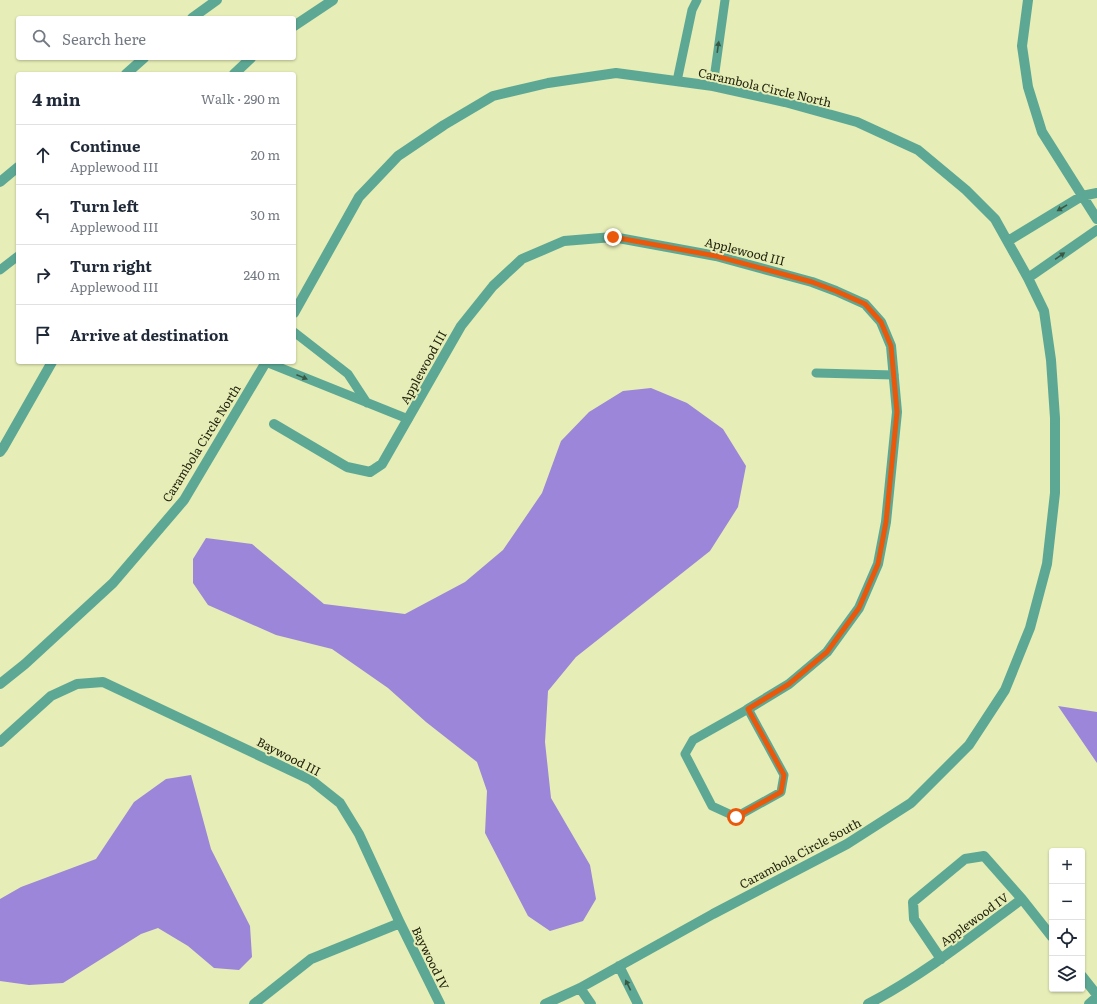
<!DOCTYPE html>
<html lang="en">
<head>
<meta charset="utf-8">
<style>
	body { margin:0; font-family:Literata,serif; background:#f6f6f7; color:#1f2937 }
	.controls { position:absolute; right:12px; bottom:12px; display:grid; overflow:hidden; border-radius:4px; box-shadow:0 1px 3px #0004 }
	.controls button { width:36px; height:36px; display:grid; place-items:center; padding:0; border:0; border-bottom:1px solid #e0e1e3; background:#fff; color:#1f2937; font:20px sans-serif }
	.stop { position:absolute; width:12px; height:12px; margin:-9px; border:3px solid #ea580c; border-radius:50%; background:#fff }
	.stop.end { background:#ea580c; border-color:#fff; box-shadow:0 1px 4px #0008 }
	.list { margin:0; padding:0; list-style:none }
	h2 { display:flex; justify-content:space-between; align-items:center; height:52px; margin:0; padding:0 16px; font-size:17px }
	h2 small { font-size:13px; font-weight:400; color:#747a83 }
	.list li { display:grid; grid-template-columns:26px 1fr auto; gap:12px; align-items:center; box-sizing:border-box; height:60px; padding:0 16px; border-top:1px solid #e0e1e3 }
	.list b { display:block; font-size:15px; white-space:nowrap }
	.list p { margin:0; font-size:13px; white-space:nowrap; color:#747a83 }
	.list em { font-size:13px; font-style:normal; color:#747a83 }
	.icon { flex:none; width:22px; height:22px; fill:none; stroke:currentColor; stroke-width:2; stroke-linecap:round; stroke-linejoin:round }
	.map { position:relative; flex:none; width:1097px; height:1004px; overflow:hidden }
	.search { position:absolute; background:#fff; box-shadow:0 1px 3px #0004; left:16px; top:16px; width:280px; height:44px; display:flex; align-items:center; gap:10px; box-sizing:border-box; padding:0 14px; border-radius:4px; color:#747a83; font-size:15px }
	.panel { position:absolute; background:#fff; box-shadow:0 1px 3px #0004; left:16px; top:72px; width:280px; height:292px; border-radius:4px }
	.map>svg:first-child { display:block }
	.water { fill:#9b86d9 }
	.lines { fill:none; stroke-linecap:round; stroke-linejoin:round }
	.service { stroke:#5da894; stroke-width:9 }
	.minor { stroke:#5da894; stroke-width:10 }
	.oneway { fill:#3a5944 }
	.route { stroke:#ea580c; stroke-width:5 }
	.labels { text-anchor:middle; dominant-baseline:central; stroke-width:4; stroke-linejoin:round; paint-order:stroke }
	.street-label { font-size:12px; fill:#22240f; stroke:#e6edb6 }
</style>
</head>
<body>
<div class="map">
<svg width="1097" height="1004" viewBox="0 0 1097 1004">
	<rect width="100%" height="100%" fill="#e6edb6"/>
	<path class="water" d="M651,388L687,403L723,429L746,466L738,507L710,551L576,657L548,691L545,742L551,798L590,865L596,899L583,921L550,931L528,916L485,833L487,791L477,762L426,722L388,688L332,649L276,635L208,605L193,583V559L206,538L252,544L324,604L405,614L465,582L503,550L542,493L561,441L589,412L623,391Z
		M1058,706L1097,712V763Z
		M191,775L211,849L250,926L252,957L239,970L214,968L188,946L158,928L141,934L63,983L29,985L0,981V899L21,887L96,859L134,802L166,779Z"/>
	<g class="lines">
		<path class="service" d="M677,81L692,10L697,0
			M713,86L725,0
			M0,270L18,256
			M294,332L348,374L367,403
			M266,362L408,419
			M816,373L894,375
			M748,709L784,775L781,792L736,817L712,806L685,754L693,740Z"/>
		<path class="minor" d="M1028,0L1022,46L1028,87L1042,132L1097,219
			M192,18L217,0
			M294,26L333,0
			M126,74L144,58
			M234,74L251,58
			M0,182L18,167
			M1008,241L1082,196L1097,193
			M1028,278L1097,230
			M294,313L359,197L398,156L444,125L493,96L548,83L616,73L713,86L785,102L857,122L918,150L966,190L995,219L1028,278L1044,311L1051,360L1055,418V493L1047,564L1030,628L1005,690L969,745L911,803L847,844L713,914L580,988L545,1004
			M274,424L347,467L370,472L382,464L461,326L493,286L522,259L564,241L613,237L716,256L812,282L836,291L865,304L881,322L891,346L897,412L886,522L878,564L859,608L827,652L789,684L748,709
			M0,452L3,448L52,362
			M0,684L25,664L113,583L184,500L266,362
			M0,742L51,696L77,684L103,682L311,780L340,803L359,834L400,923L440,1004
			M941,959L914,919L913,902L965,859L984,856L1022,899L1052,937
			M619,966L638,1004
			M1082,976L1097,995
			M580,988L591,1004
			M254,1004L311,959L400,923
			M868,1004C923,975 972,936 1022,899
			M1089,1004L1097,997"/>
	</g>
	<defs><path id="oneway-solid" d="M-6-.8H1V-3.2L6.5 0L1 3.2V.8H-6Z"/></defs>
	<g class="oneway">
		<use href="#oneway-solid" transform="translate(718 47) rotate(-82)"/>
		<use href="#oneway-solid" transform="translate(1062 208) rotate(149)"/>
		<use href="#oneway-solid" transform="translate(1060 256) rotate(-35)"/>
		<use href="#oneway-solid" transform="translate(302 377) rotate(22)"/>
		<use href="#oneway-solid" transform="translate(628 985) rotate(-116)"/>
	</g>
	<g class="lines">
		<path class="route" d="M613,237L716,256L812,282L836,291L865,304L881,322L891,346L897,412L886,522L878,564L859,608L827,652L789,684L748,709L784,775L781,792L736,817"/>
	</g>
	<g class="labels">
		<g class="street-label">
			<text transform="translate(765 87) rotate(13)">Carambola Circle North</text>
			<text transform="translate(745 251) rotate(14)">Applewood III</text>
			<text transform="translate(423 367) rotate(-61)">Applewood III</text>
			<text transform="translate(201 443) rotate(-58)">Carambola Circle North</text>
			<text transform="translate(289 756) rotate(27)">Baywood III</text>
			<text transform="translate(800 853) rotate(-28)">Carambola Circle South</text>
			<text transform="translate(974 919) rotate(-36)">Applewood IV</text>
			<text transform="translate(431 958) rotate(64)">Baywood IV</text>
		</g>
	</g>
</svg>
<div class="controls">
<button>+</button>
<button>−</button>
<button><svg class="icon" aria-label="locate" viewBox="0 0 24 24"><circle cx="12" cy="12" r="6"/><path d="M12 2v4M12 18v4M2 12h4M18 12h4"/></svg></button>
<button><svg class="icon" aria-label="layers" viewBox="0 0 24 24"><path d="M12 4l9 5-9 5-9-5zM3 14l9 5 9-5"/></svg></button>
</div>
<div class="stop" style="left:736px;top:817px"></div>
<div class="stop end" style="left:613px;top:237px"></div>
<div class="search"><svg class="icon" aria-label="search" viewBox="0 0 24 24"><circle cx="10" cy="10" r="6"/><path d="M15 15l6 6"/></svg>Search here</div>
<section class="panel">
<h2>4 min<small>Walk · 290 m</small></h2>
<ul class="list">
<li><svg class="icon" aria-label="ahead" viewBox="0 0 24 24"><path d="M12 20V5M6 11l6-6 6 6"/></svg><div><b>Continue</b><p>Applewood III</p></div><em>20 m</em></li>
<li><svg class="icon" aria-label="left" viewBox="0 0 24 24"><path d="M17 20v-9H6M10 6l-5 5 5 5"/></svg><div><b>Turn left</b><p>Applewood III</p></div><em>30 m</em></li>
<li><svg class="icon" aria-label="right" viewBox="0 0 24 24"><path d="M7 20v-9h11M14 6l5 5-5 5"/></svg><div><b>Turn right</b><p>Applewood III</p></div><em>240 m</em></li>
<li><svg class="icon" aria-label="arrive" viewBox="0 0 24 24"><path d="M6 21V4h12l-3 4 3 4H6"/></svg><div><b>Arrive at destination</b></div></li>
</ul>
</section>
</div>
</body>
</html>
